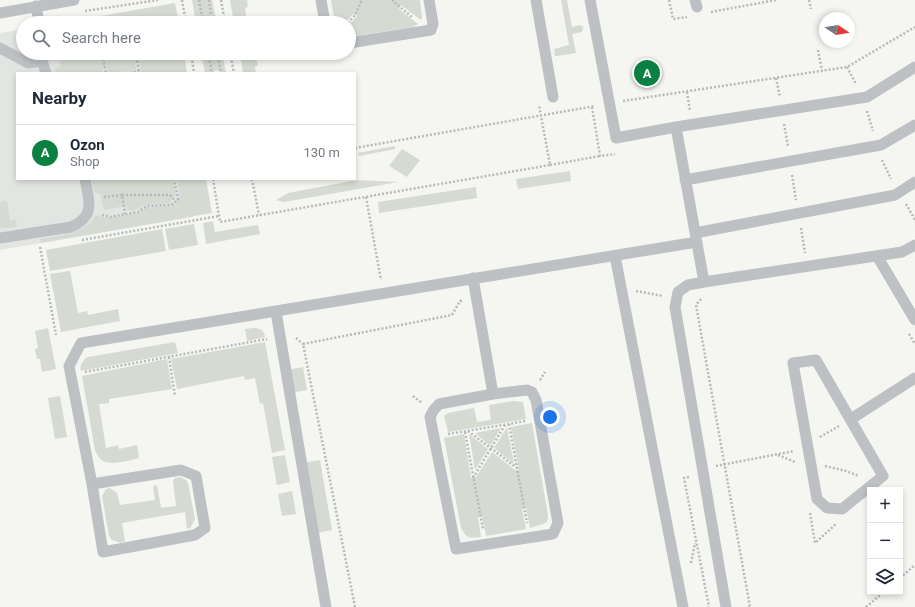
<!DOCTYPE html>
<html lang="en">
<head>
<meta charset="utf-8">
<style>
	body { margin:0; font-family:Roboto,sans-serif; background:#f6f6f7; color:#1f2937 }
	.controls { position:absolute; right:12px; bottom:12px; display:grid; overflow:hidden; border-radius:0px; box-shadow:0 2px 6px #0003 }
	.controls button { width:36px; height:36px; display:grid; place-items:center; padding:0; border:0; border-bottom:1px solid #e0e1e3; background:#fff; color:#1f2937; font:20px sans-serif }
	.compass { position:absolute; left:819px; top:12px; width:36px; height:36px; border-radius:50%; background:#fff; box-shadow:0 2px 6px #0003; rotate:102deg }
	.you { position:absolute; left:550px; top:417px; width:14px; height:14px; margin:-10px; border:3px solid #fff; border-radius:50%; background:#1a73e8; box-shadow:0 0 0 6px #1a73e833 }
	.badge { display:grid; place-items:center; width:26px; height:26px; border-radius:50%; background:#0b8043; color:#fff; font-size:13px; font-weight:700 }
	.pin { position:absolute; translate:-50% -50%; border:2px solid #fff; box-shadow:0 1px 4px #0006 }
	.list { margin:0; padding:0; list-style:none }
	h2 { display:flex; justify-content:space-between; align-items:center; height:52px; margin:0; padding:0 16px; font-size:17px }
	h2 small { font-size:13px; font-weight:400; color:#747a83 }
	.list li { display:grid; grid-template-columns:26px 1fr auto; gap:12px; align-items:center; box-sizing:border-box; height:56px; padding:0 16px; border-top:1px solid #e0e1e3 }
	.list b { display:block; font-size:15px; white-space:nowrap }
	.list p { margin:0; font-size:13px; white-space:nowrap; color:#747a83 }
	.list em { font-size:13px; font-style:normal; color:#747a83 }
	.icon { flex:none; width:22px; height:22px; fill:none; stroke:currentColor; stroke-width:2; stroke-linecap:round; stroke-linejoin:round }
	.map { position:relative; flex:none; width:915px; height:607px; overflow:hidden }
	.search { position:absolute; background:#fff; box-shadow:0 2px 6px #0003; left:16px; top:16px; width:340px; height:44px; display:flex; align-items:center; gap:10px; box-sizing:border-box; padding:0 14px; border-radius:22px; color:#747a83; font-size:15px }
	.panel { position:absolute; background:#fff; box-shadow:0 2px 6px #0003; left:16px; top:72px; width:340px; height:108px; border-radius:0px }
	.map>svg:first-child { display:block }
	.built { fill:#e3e5e3 }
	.green { fill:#d5dad2 }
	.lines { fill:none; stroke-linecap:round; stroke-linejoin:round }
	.path { stroke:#b7babc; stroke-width:2.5; stroke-dasharray:2 2; stroke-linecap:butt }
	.service { stroke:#bdc1c3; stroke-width:11 }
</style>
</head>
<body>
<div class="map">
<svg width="915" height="607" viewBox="0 0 915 607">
	<rect width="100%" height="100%" fill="#f5f5f2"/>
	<path class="built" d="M23,29V53H164L168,73H17V179H186L193,217L0,250V33Z"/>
	<path class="green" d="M192,0H212L217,23H196Z
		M230,0H247L248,7L245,8L247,23H234Z
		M331,0H420L422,18L421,20L401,5L399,9L418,24L413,27L349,37V25L357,16L353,14L345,23H335Z
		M561,0H567L572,27L580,25L583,27L582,32L572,34L576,53L557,56H555L554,49L569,45Z
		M175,3L179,23H61Z
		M58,53H184L187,73H141L139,62L135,63L136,70L108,73L107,68H103V73H56L55,68L61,66Z
		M201,53H222L226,73H220L219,70L214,71V73H205Z
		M256,57L258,65L255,67L256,73H243L241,60Z
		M395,146V149L359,156L358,153Z
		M402,149L420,160L407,177L389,166Z
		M570,171L571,181L518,189L516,179Z
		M92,179H173L176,194L175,197L172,198L170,203C162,204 154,203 146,205C139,206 136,212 128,210L125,206L104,210L100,194L94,192Z
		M177,179H206L212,213L41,243L40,239C60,235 84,235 95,216L109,218L139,213L146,208L176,205L180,197Z
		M357,180L398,182L284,202L276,200L288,193Z
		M476,187L477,198L379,213L378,202Z
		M2,201H7L10,221L16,220L17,227L0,228V204Z
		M213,221L215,232L258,225L260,234L206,244L203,223Z
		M194,224L198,245L169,250L165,229Z
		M162,229L166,251L50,271L46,250Z
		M70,271L78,313L87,311L88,315L118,309L120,321L61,332L50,274Z
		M48,328L56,369L42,372L40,359H37L35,349L38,348L35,331Z
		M253,328C260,328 264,330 265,337L247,341L245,329Z
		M175,342L178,353L81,371C79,366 83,359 88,357Z
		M265,342L285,450L272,453L263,403L260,404L255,378L245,380L244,376L177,389L171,359Z
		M167,359L172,389L109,399V403L99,404L106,448L118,445L119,449L137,445L139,458C130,460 112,466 103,461C99,459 97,454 95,450L82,376Z
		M303,367L307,390L291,393L287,370Z
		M60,396L67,437L55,439L48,398Z
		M513,401L523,402L526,419L448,432L444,416L448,413L474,408L477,422L491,420L489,405Z
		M532,423L548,515L547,522L543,524L530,528L526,508L522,509L526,529L486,536L482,516L478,517L481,537C469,538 467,539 461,528L444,438L464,434L471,478L476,477L492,452L515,470H519L511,427Z
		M507,427L514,464L494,448Z
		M501,428L490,446L475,433Z
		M469,434L488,449L475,470Z
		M285,455L290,482L277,485L272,457Z
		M320,460L332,530L317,533L304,463Z
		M180,477L186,480L188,483L195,519L190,529L187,528L185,512L122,523L125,541L121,543L112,540L109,536L102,496L106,489L110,488L117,493L120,505L155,500L153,486L157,485L161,508L176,506L173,481L175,478Z
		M292,491L296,514L282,516L278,494Z"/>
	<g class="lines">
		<path class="path" d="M182,0L186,23
			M199,0L203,23
			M209,0L212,23
			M221,0L225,23
			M392,0L413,18
			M669,0L673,19L687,17
			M809,0L811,9
			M85,11L158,0
			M711,12L776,0
			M202,20L211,19
			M348,23L355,15L362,0
			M818,50L822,71
			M136,53L139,73
			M191,53L194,73
			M208,53L212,73
			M217,53L221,73
			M230,53L234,73
			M86,57L102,55L106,73
			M209,59L218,58
			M847,67L856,84
			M130,73L139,71
			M776,78L780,97
			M687,92L690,111
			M623,101L847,67L915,27
			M592,107L600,156L615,154
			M867,111L873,131
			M784,124L788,146
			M355,148L595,106
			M882,160L891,179
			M550,165L600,156
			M792,175L796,200
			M213,179L220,222L550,165L539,105
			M252,179L259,215
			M122,195H170L176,202
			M104,197L122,195L125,214
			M366,197L381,280
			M906,204L915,220
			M102,215L110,217L138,212L147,206L169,205L173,204L178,200C178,192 174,187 175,179
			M801,228L805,253
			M82,240L219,216
			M40,247L56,335
			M636,291L663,296
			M701,299L696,305L750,607
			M909,334L915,344
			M296,338L303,344
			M169,357L175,396
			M85,372L267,339
			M540,380L545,372
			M413,396L422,403
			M525,421L509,424L527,523
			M468,431L517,468
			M465,432L483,529
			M448,434L509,424
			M820,437L839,426
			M778,455L795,462
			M716,466L794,451
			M825,466L846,471L859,476
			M689,477L684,478L709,607
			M473,478L505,425
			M810,513L815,543L836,524
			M691,563L695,543
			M900,578L915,565
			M355,607L303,344L452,315L460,301H462
			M866,607L884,592"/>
		<path class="service" d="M321,0L325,23
			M536,0L553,97
			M590,0L616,138L676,127L704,282L688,285L678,292L675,307L726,607
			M695,0L697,7
			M36,6L39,23
			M0,13L74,0
			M349,43L431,30L433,24L429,0
			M0,48L28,63L42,61
			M42,53V61L46,73
			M676,127L867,97L915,67
			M685,180L881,145L915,125
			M695,233L895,195L915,182
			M0,238L71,227C96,216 89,201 85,179
			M615,256L683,607
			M877,256L915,320
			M473,278L493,394L527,390L532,392L536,400L558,523L553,534L456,549L430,417L433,411L439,404L493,394
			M704,282L902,252L915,245
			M276,312L326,607
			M816,360L883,476L842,509L827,508L817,499L793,363Z
			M851,419L915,378
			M92,484L103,552L195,535L205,528L196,476L181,470L92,484L69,366L81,343L697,242"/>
	</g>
</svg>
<div class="controls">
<button>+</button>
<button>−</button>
<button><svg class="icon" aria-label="layers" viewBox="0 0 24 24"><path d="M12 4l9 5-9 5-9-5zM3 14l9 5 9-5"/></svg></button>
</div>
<svg class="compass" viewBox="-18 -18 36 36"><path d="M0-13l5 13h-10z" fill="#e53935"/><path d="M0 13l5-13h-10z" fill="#747a83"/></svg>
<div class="you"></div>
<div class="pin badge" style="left:647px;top:73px">A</div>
<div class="search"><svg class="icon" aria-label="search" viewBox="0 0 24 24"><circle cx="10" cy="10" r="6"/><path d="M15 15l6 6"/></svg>Search here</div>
<section class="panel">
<h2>Nearby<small></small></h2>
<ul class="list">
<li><span class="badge">A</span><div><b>Ozon</b><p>Shop</p></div><em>130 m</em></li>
</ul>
</section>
</div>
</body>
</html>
